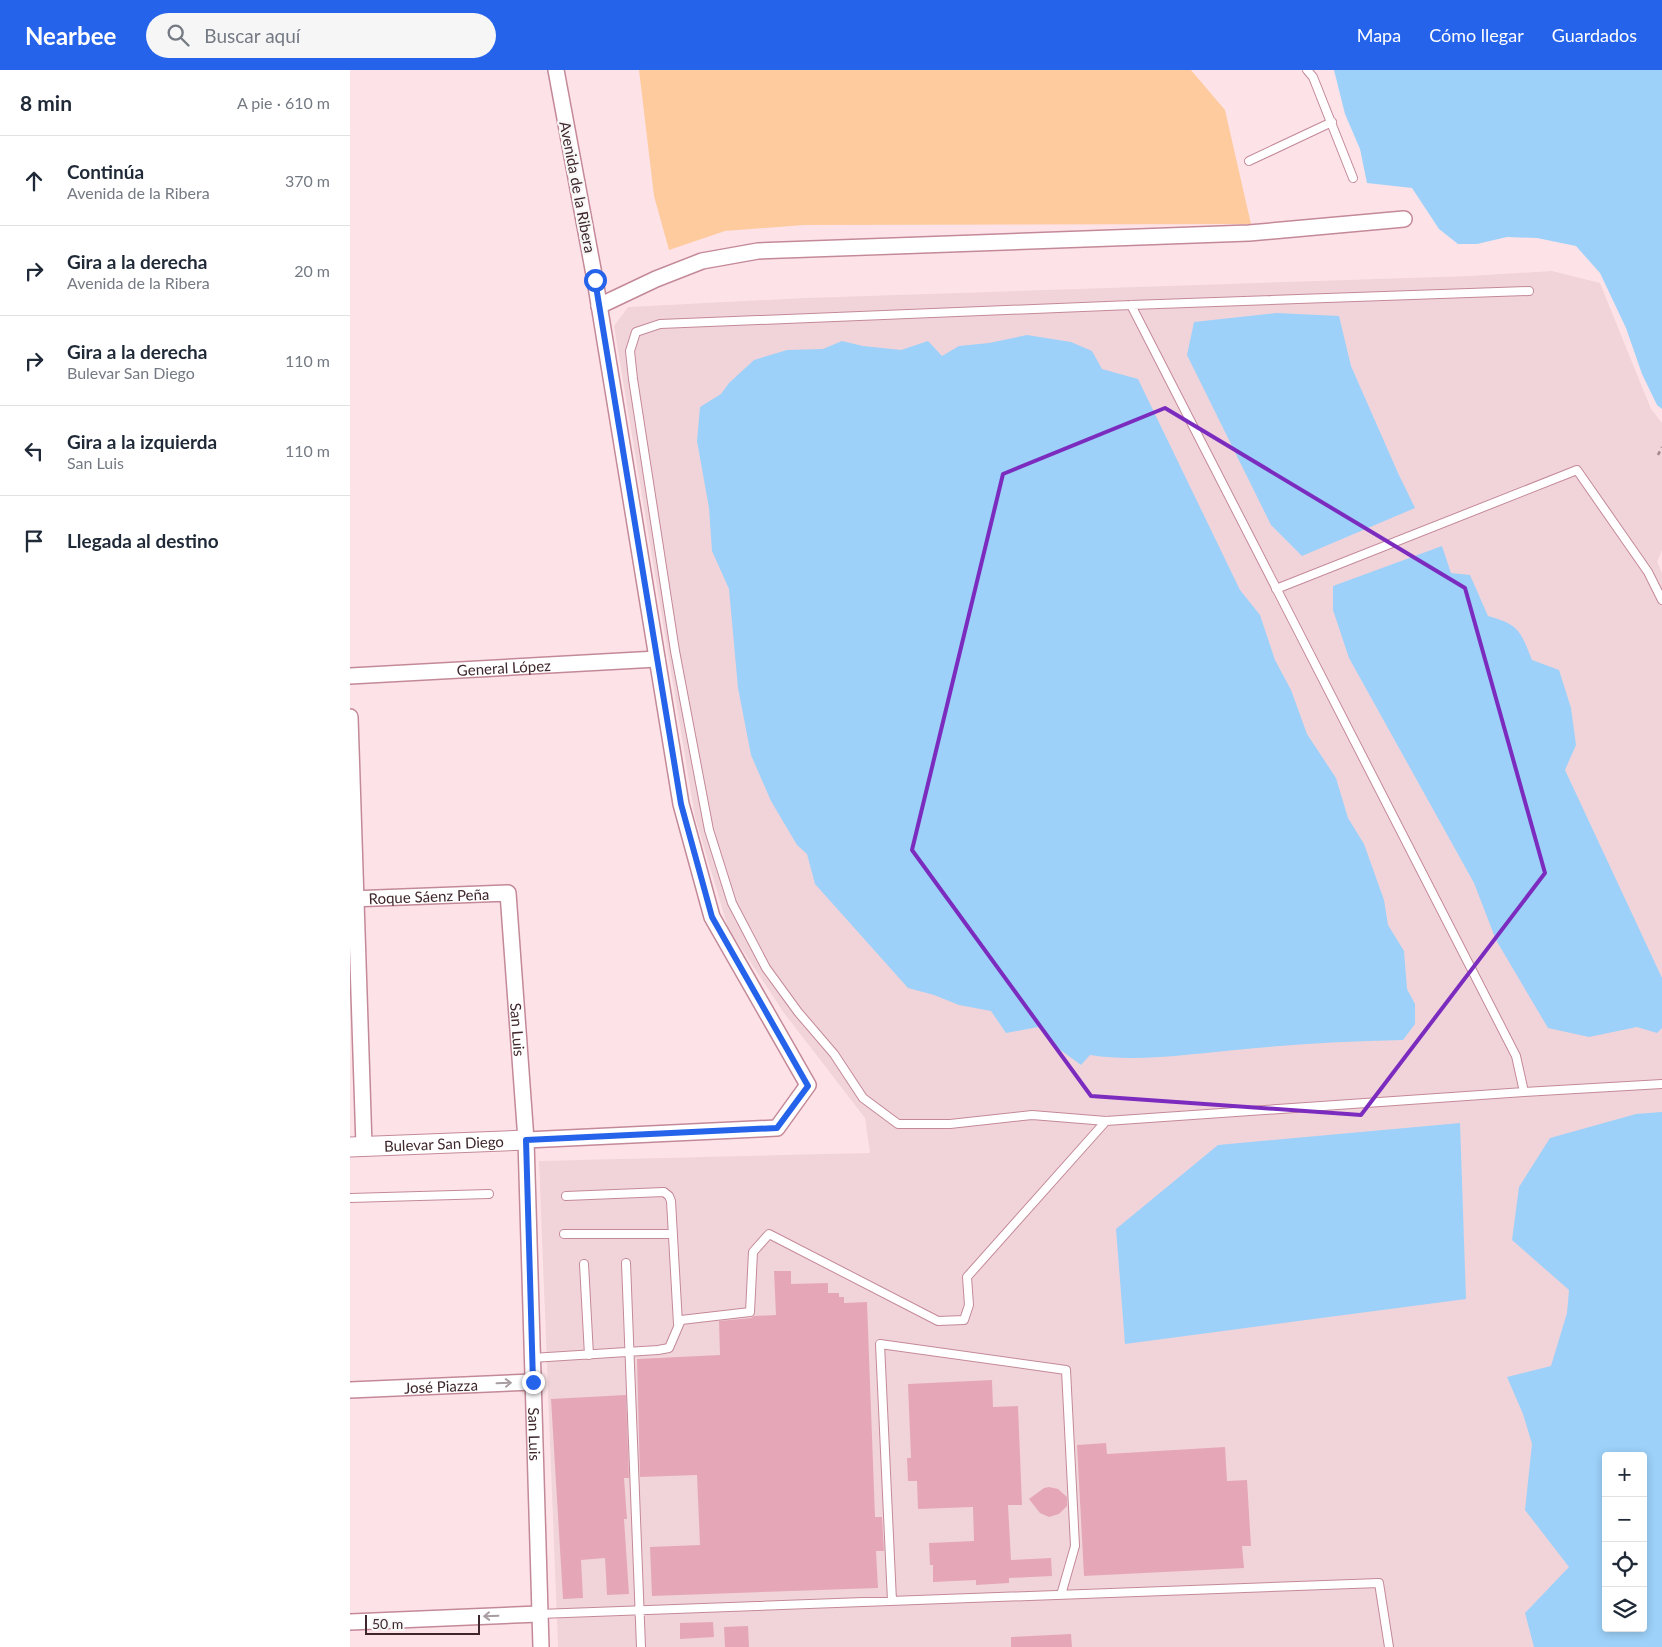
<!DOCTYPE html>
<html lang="es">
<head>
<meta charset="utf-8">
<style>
	body { margin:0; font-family:Lato,sans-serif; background:#f6f6f7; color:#1f2937 }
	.controls { position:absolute; right:15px; bottom:15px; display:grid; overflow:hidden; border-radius:5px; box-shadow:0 2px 8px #0003 }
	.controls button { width:45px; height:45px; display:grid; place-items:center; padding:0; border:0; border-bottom:1px solid #e0e1e3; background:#fff; color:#1f2937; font:25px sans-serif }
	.scale { position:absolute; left:15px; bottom:12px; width:115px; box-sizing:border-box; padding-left:5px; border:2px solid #3e262c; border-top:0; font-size:14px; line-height:18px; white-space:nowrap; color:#3e262c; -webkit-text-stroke:4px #f7f7f7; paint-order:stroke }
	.stop { position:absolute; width:15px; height:15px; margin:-11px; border:4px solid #2563eb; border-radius:50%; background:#fff }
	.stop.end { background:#2563eb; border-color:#fff; box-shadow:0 1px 5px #0008 }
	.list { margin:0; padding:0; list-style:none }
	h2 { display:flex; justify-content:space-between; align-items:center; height:65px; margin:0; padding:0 20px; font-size:21px }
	h2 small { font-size:16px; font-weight:400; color:#747a83 }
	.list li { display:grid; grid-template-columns:32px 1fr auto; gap:15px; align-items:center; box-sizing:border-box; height:90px; padding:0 20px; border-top:1px solid #e0e1e3 }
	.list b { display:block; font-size:19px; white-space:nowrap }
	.list p { margin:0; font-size:16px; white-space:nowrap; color:#747a83 }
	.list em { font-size:16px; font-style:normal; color:#747a83 }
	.icon { flex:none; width:28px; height:28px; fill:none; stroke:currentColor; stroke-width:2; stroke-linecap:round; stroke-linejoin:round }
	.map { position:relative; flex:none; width:1312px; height:1577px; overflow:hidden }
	header { display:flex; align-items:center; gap:30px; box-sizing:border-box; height:70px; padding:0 25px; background:#2563eb; color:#fff }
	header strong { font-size:24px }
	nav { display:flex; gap:28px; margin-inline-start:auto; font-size:18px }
	.search { width:350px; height:45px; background:#f6f6f7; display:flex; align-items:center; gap:12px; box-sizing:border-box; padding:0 18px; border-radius:28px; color:#747a83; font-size:19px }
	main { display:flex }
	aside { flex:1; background:#fff }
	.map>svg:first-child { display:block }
	.built { fill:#f1d4da; fill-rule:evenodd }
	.green { fill:#fecb9f }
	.water { fill:#9dd1f9; fill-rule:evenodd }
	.building { fill:#e5a7b7 }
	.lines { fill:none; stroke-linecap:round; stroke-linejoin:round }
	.service-casing { stroke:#c48998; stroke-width:10 }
	.minor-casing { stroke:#c48998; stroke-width:18 }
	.tertiary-casing { stroke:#c48998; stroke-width:21 }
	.path { stroke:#a1888d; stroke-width:2.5; stroke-dasharray:4 4; stroke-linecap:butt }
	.service { stroke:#fff; stroke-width:8 }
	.minor { stroke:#fff; stroke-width:15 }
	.tertiary { stroke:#fff; stroke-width:19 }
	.oneway { stroke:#a89da0 }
	.route { stroke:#2563eb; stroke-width:6 }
	.marked { fill:none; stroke:#7b2cbf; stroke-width:4; stroke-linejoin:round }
	.labels { text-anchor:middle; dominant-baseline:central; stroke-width:4.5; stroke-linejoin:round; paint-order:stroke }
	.street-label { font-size:15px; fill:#3e262c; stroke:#f7f7f7 }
</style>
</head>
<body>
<header>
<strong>Nearbee</strong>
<div class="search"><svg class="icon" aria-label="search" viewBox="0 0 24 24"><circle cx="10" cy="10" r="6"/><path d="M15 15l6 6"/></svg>Buscar aquí</div>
<nav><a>Mapa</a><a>Cómo llegar</a><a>Guardados</a></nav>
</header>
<main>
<aside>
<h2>8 min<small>A pie · 610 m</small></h2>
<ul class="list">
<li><svg class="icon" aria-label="ahead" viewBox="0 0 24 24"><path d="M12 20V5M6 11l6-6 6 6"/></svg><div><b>Continúa</b><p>Avenida de la Ribera</p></div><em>370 m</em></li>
<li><svg class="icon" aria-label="right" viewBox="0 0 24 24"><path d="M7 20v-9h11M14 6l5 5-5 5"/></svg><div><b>Gira a la derecha</b><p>Avenida de la Ribera</p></div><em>20 m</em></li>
<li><svg class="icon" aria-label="right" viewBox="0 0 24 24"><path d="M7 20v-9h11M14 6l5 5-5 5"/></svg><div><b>Gira a la derecha</b><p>Bulevar San Diego</p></div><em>110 m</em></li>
<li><svg class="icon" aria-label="left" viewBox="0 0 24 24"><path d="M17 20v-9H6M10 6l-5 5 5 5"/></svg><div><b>Gira a la izquierda</b><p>San Luis</p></div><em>110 m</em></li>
<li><svg class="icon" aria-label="arrive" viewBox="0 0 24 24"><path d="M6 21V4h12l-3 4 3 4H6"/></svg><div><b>Llegada al destino</b></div></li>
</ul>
</aside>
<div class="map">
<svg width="1312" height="1577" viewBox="0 0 1312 1577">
	<rect width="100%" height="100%" fill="#fde3e8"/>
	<path class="built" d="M1202,201L1250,213L1301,339L1312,353V480L1307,492L1312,503V1577H208L189,1091L520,1083L515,1048L434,943L378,858L345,747L264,256L278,237L456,228L1118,206ZM1256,1386H1293V1558H1256Z"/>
	<path class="green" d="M289,0H841L875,40L901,154L454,155L375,161L319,180L304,126Z"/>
	<path class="water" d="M984,0H1312V339L1307,335L1292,304L1276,258L1250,203L1226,176L1187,168L1157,167L1127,174H1108L1089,159L1062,118L1017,113L1010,79L995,44Z
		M927,243L989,246L1001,296L1048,403L1065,438L952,486L921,455L837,285L844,252Z
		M677,265L721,272L742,281L752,299L788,309L890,520L910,545L925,590L941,620L957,664L986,708L998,748L1014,774L1034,830L1038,855L1054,881L1057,919L1065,934V954L1053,970C1000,971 949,974 896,979C846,983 789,993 740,985L731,995L709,979L688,957L656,963L641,941L609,935L584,925L558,918L465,814L457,784L447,775L421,731L401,685L388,618L379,519L362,481L359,438L347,371L350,337L371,324L379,313L404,290L437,280L473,279L492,271L513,276L551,280L578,271L592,286L609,276L639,273Z
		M1092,476L1101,503L1120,505L1138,546C1169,554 1171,562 1182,590L1209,600L1221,638L1226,675L1215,700L1312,908V958L1307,963L1287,957L1239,967L1198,958L1146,870L1124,813L999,588L983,540V516Z
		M1312,1042V1577H1184L1175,1543L1219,1497L1175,1440L1182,1374L1173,1344L1157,1307L1201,1296L1217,1243L1219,1220L1162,1170L1169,1117L1200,1068L1286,1044ZM1256,1386H1293V1558H1256Z
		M1110,1053L1116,1229L775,1274L766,1159L868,1075Z"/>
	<path class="building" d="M424,1201H441V1214L478,1213V1223H489V1227H494V1233L517,1232L525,1447H532L534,1481H526L528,1518L302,1526L300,1477L350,1475L347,1405L290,1407L287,1289L370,1285L369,1251L401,1248L404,1246L426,1245Z
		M642,1310L643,1337L668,1336L672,1435H658L661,1490L701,1488L702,1506L659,1508V1513L626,1515V1510L583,1512V1495H580L579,1473L624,1471L623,1437L568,1439L567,1411H558L557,1388H561L558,1314Z
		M276,1325L279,1408H274L277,1449H274L279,1524L257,1525L255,1488L231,1490L233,1528L213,1529L201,1329Z
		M756,1373L757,1384L875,1377L877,1411L897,1410L901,1476H892L894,1498L734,1506L727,1375Z
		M699,1417L708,1419L717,1427V1436L709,1444L699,1447L690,1443L679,1429L694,1418Z
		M363,1552L364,1567L330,1569V1553Z
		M398,1556L399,1577H375L374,1557Z
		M721,1564L722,1577H661V1567Z"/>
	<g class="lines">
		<defs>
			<path id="service" d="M957,0L963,7L1003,108
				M899,91L982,52
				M1179,221L781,235L310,254L286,262L280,281L283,309L325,581L359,760L382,833L416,898L448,942L484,984L513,1028L548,1054H600L682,1045L756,1051L1174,1022L1312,1014
				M781,235L1166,986L1174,1022
				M926,519L1227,400L1298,502L1312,530
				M216,1126L314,1122L319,1126L321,1131L328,1254
				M0,1128L139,1124
				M214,1164H323
				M276,1193L291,1577
				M234,1194L239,1285
				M182,1288L308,1280L319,1278L331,1250L400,1242L403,1182L419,1164L588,1251L614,1250L619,1235L617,1207L756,1051
				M542,1531L530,1274L716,1300L725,1476L711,1525
				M189,1544L1029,1513L1039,1577"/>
			<g id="minor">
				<path d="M249,236L306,209L352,191L408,181L899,163L1054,149"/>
				<path id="s1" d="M0,606L307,589"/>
				<path d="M0,647L14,1076"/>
				<path id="s2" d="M0,829L158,823L176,1070L191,1577"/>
				<path d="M176,1070L427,1058L458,1015L362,847L331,734L245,210L206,0"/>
				<path id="s3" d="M0,1320L183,1312"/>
				<path d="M0,1552L189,1544"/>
			</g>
			<g id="tertiary">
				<path id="s4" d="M0,1077L176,1070"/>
			</g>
		</defs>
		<use href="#service" class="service-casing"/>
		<use href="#minor" class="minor-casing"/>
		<use href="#tertiary" class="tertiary-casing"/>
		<path class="path" d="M1308,385L1312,377"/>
		<use href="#service" class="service"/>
		<use href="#minor" class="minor"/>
		<use href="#tertiary" class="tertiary"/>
	</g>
	<defs><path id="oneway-shaft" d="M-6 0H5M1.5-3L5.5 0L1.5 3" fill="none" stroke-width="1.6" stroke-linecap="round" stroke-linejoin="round" transform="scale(1.25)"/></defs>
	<g class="oneway">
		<use href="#oneway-shaft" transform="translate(154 1313) rotate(-2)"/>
		<use href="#oneway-shaft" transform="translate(141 1546) rotate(178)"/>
	</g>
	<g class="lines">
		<path class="route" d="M183,1312L176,1070L427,1058L458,1016L362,847L331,734L245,210"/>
	</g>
	<path class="marked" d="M815,338L1115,518L1195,803L1011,1045L741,1026L562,780L653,404Z"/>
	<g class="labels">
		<g class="street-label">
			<text transform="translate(228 117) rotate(79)">Avenida de la Ribera</text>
			<text stroke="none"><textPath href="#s1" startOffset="154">General López</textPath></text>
			<text stroke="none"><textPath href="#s2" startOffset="79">Roque Sáenz Peña</textPath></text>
			<text stroke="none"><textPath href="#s2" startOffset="295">San Luis</textPath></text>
			<text stroke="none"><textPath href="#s4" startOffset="94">Bulevar San Diego</textPath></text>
			<text stroke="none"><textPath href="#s3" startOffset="91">José Piazza</textPath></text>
			<text stroke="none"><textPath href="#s2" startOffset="700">San Luis</textPath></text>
		</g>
	</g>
</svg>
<div class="controls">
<button>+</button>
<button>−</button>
<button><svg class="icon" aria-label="locate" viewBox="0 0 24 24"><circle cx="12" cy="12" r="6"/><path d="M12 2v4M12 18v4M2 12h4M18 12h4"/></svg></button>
<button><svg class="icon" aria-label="layers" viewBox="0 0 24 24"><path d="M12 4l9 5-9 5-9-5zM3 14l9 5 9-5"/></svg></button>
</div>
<div class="scale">50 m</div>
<div class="stop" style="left:245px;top:210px"></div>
<div class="stop end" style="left:183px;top:1312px"></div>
</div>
</main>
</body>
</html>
